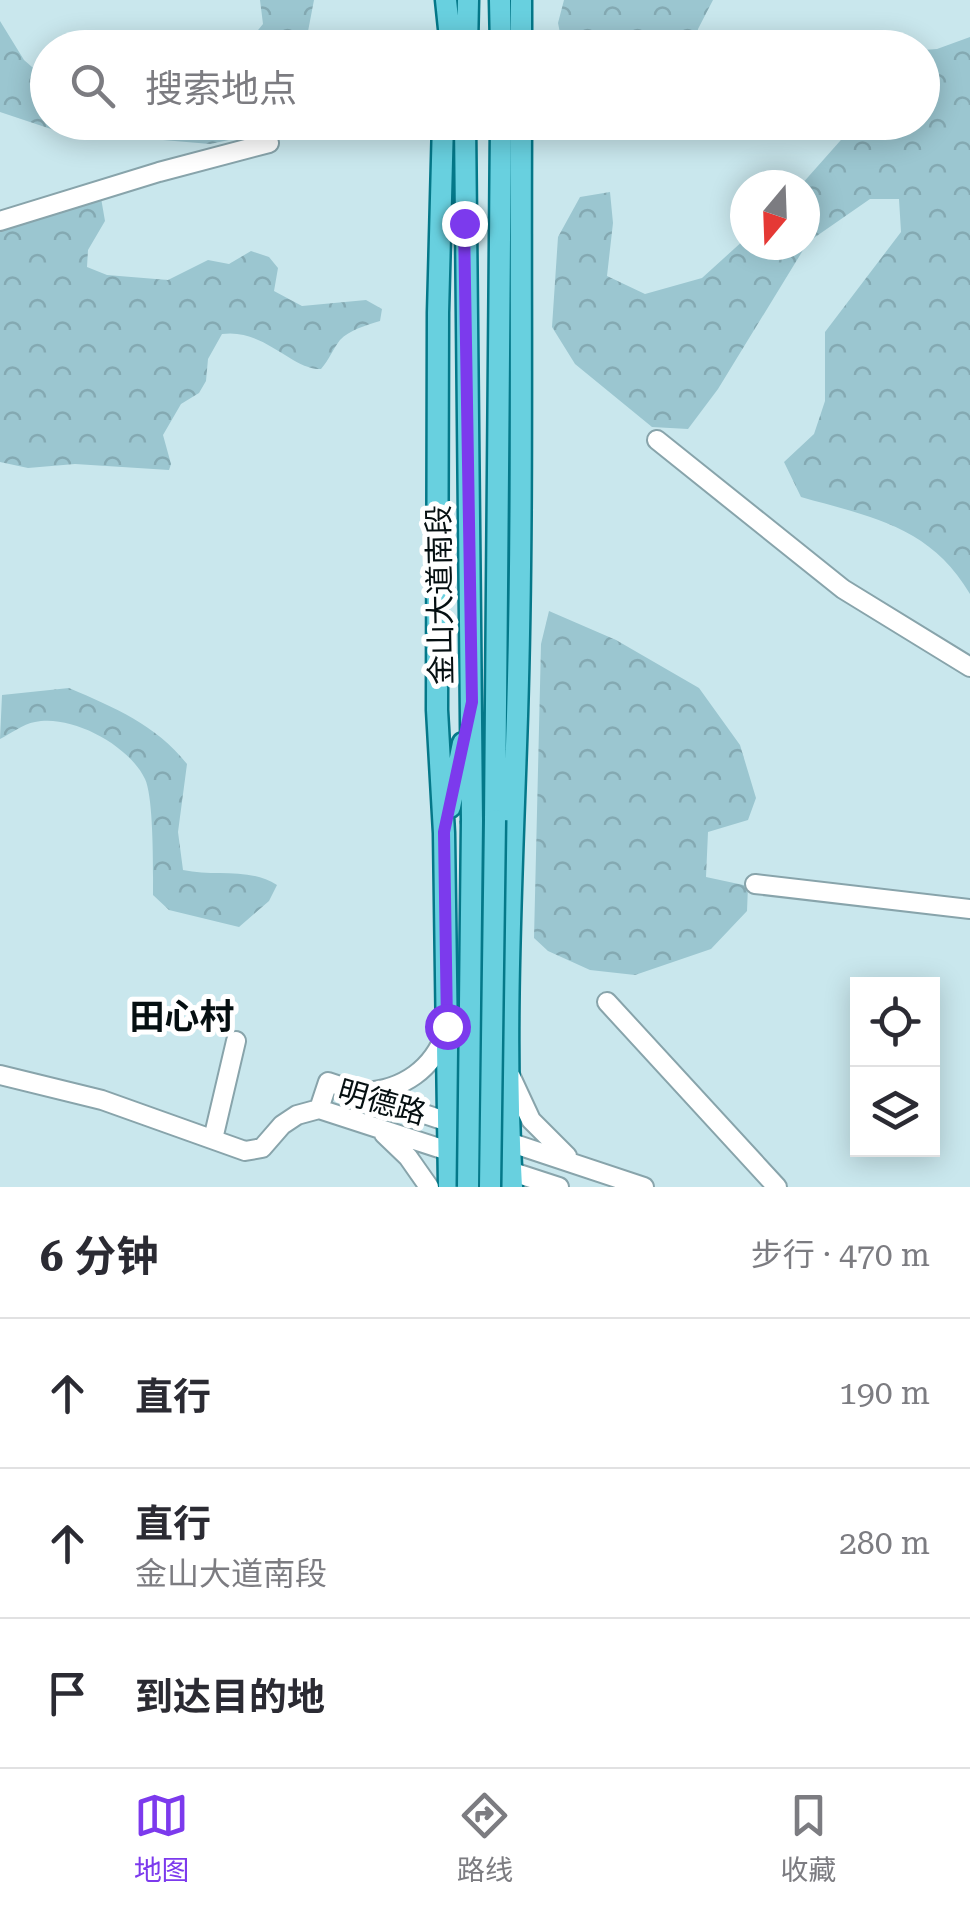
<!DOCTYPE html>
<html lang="zh">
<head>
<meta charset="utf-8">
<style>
	body { margin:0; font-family:"Roboto Serif","Noto Sans SC",serif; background:#f7f7f7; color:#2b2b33 }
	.controls { position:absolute; right:30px; bottom:30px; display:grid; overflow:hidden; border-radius:0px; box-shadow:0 5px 25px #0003 }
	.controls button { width:90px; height:90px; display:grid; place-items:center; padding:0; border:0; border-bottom:2px solid #e1e1e2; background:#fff; color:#2b2b33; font:50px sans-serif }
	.compass { position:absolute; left:730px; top:170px; width:90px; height:90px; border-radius:50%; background:#fff; box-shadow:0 5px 25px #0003; rotate:199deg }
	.stop { position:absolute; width:30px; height:30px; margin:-22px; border:8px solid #7c3aed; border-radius:50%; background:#fff }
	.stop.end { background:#7c3aed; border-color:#fff; box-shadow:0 2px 10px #0008 }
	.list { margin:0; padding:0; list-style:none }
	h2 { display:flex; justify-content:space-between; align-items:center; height:130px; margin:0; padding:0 40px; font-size:42px }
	h2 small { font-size:32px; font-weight:400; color:#7c7c81 }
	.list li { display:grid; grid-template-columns:65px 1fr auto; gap:30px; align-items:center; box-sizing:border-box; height:150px; padding:0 40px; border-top:2px solid #e1e1e2 }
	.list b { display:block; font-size:38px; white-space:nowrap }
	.list p { margin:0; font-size:32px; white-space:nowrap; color:#7c7c81 }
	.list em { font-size:32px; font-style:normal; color:#7c7c81 }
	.icon { flex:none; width:55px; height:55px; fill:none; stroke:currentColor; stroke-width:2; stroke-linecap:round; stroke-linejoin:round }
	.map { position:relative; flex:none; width:970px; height:1187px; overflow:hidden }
	.search { position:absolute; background:#fff; box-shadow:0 5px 25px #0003; left:30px; right:30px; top:30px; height:110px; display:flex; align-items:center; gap:25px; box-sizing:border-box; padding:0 35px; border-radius:55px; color:#7c7c81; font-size:38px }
	.sheet { height:580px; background:#fff }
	nav { display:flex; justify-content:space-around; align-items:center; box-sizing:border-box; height:140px; border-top:2px solid #e1e1e2; background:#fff; font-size:28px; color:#7c7c81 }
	nav a { display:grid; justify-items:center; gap:5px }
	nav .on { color:#7c3aed }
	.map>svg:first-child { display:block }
	.forest { fill:url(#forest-crowns) }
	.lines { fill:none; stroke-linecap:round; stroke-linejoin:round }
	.minor-casing { stroke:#88a4ab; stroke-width:22 }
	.major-casing { stroke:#047889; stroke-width:25 }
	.minor { stroke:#fff; stroke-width:18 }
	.major { stroke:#68d0df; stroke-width:20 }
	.major-bridge-casing { stroke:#047889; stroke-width:25; stroke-linecap:butt }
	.major-bridge { stroke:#68d0df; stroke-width:20 }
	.route { stroke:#7c3aed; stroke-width:12 }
	.labels { text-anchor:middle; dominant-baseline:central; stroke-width:10; stroke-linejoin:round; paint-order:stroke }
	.street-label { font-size:30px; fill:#050f11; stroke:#fff }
	.quarter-label { font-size:35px; font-weight:bold; fill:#050f11; stroke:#fff }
</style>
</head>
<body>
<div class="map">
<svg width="970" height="1187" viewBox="0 0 970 1187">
	<defs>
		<pattern id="forest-crowns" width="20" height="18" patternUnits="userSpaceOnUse" patternTransform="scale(2.5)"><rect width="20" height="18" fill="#9bc6d0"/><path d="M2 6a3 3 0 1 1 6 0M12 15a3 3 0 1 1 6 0" fill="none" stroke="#84a9b2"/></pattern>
	</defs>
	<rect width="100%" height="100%" fill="#c9e7ed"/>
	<path class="forest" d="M260,0H314L305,47H244L263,24Z
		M564,0H713L698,29L696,48L574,47L561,38L558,23Z
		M0,21L24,60L47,80L48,122L274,123L267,132L210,144L57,131L0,112Z
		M970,37V594C930,526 871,517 801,497L784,462L814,434L825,401V332L901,232L899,199H870L808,242L718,389L688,429L652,427L575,364L552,327L558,237L580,197L610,192L613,223L607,276L645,294L702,278L745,239V245H805V185H801L848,132V123L922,122L923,50L937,49Z
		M101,198L105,221L88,250L87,267L107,275L168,280L208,260L229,264L251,251L269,257L278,268L274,291L302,306L366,300L382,309L380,321C367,325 349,330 340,340C333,349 329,360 321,369C292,370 264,328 222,334L208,359L206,381L199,393L181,404L163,435L171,464L169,470L75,464L28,468L0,462V228Z
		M549,611L616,640L699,688L740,745L756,798L748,820L708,832L706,877L748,886L747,911L711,949L635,975L590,970L548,951L534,938L541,644Z
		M69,688C115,708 155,724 187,764L178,832L183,870C215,877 249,867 277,885L269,901L239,927L169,910L153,895C153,872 154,798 145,779C129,745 71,714 35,722C23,724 10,734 0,739L2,695Z"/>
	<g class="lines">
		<defs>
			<path id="minor" d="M0,221L159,172L269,143
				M657,440L843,589L970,667
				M755,884L970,909
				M607,1002L777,1187
				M0,1075L102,1100L245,1151L262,1148L282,1125L297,1115L319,1109
				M511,1077L531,1120L567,1156
				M364,1092C403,1090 433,1069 446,1032
				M319,1109L328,1082L644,1187
				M319,1109L559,1187
				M384,1134L408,1157L429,1187
				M213,1139L236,1041"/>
			<path id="major" d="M446,0L451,48
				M500,0L501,48
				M467,48L468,0
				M521,48V0
				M443,122L438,313L437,710L444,833L449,1187
				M465,122L472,821
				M450,807L463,743
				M495,820L501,122
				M512,1187C503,1030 512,873 517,716C523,518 520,320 521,122"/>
		</defs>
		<use href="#minor" class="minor-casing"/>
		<use href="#major" class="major-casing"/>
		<use href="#minor" class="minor"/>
		<use href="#major" class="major"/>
		<defs>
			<path id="major-bridge" d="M468,1187L472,821
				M490,1187L495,820"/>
		</defs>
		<use href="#major-bridge" class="major-bridge-casing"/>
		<use href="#major-bridge" class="major-bridge"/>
	</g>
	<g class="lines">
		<path class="route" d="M447,1026L444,832L472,702L464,223"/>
	</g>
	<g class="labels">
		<g class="street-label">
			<text transform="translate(440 595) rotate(-91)">金山大道南段</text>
			<text transform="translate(382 1102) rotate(16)">明德路</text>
		</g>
		<g class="quarter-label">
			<text x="182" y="1017">田心村</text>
		</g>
	</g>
</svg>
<div class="controls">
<button><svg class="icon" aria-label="locate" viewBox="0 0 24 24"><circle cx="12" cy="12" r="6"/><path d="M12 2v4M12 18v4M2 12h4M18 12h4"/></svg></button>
<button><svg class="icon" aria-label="layers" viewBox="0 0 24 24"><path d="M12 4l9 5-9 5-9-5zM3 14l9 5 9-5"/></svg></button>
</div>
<svg class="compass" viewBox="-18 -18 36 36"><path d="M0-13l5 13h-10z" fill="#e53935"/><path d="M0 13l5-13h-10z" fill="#7c7c81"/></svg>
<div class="stop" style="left:447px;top:1026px"></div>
<div class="stop end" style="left:464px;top:223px"></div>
<div class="search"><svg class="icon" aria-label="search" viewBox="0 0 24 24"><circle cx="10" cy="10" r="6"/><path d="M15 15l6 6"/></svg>搜索地点</div>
</div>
<section class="sheet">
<h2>6 分钟<small>步行 · 470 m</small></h2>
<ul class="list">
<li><svg class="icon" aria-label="ahead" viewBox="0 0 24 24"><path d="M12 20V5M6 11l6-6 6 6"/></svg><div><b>直行</b></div><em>190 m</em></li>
<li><svg class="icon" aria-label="ahead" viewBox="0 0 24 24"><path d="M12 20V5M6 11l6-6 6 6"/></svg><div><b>直行</b><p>金山大道南段</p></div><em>280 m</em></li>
<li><svg class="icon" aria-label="arrive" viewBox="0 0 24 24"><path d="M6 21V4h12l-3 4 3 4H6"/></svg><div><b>到达目的地</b></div></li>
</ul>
</section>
<nav>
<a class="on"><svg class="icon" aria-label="map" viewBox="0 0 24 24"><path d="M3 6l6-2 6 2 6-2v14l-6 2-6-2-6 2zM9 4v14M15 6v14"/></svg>地图</a>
<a><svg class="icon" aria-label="directions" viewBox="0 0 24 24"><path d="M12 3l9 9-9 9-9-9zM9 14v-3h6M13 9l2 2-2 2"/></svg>路线</a>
<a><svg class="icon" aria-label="saved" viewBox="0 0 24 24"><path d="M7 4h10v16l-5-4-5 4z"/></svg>收藏</a>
</nav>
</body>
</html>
